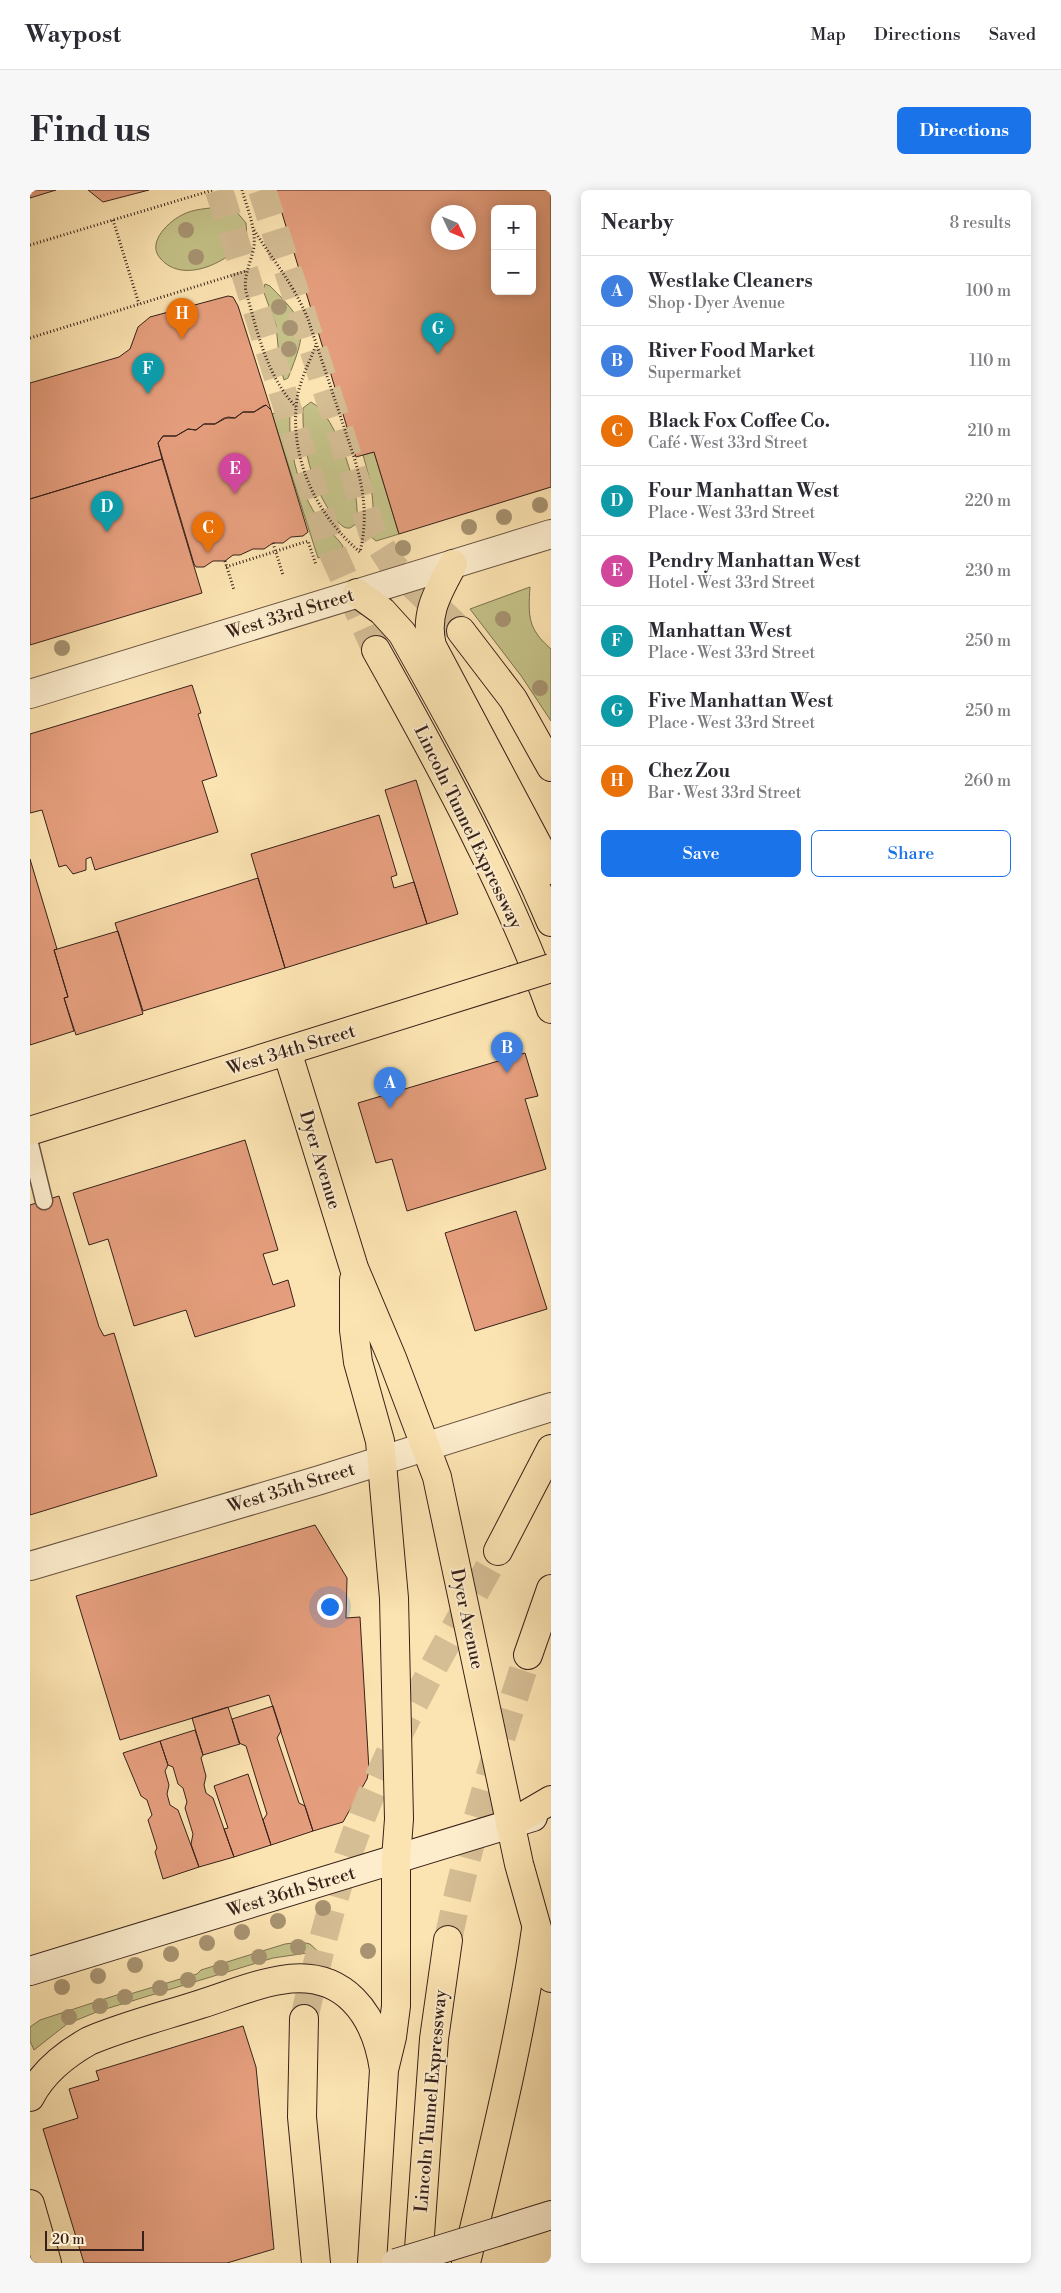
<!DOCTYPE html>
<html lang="en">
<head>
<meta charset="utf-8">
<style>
	body { margin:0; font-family:"Libre Bodoni",serif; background:#f7f7f7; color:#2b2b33 }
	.controls { position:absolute; right:15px; top:15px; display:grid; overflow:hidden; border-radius:8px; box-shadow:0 2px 12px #0003 }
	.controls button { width:45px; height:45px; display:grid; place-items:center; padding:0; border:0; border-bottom:1px solid #e1e1e2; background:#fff; color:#2b2b33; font:25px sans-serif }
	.compass { position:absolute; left:401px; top:15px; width:45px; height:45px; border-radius:50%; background:#fff; box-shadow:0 2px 12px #0003; rotate:134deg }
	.scale { position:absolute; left:15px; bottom:12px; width:99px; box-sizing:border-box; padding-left:5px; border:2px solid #37211a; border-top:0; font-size:14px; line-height:18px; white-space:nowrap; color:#37211a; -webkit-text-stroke:4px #fdedcd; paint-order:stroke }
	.you { position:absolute; left:299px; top:1416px; width:18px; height:18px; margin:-12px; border:4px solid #fff; border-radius:50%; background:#1a73e8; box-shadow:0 0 0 8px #1a73e833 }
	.badge { display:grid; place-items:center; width:32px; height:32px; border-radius:50%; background:#1a73e8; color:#fff; font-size:16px; font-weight:700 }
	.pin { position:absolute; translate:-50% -41px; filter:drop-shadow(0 1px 2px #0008) }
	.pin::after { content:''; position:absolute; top:26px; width:18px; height:15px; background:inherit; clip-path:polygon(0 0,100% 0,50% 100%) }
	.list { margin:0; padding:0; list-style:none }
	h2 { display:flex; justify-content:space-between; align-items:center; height:65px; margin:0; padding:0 20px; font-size:21px }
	h2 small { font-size:16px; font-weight:400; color:#7c7c81 }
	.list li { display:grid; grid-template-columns:32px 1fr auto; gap:15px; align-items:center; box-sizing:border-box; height:70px; padding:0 20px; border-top:1px solid #e1e1e2 }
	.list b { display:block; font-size:19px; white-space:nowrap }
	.list p { margin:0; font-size:16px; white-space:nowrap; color:#7c7c81 }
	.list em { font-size:16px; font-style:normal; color:#7c7c81 }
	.actions { display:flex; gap:10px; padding:15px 20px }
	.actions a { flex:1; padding:11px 0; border:1px solid #1a73e8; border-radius:8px; text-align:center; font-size:18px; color:#1a73e8 }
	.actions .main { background:#1a73e8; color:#fff }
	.map { position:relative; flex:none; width:521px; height:2073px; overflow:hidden; border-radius:8px }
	header { display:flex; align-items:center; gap:30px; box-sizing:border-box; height:70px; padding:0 25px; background:#fff; border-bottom:1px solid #e1e1e2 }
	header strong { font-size:24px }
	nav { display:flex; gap:28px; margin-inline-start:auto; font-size:18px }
	.intro { display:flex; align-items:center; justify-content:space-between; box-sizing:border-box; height:120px; padding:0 30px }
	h1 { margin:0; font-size:35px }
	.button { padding:12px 22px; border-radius:8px; background:#1a73e8; color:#fff; font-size:18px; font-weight:700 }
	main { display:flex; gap:30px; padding:0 30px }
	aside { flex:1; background:#fff; border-radius:8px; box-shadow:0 2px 12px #0003 }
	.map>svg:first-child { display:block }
	.green { fill:#c4c288; stroke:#7e7251 }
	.building { fill:#e59e7d; stroke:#37211a; fill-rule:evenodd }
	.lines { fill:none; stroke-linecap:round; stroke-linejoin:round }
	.motorway-tunnel { stroke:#d5bd94; stroke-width:28; stroke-dasharray:28 14; stroke-linecap:butt }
	.service-casing { stroke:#685240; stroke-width:19 }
	.minor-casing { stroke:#685240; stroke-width:30 }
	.secondary-casing { stroke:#37211a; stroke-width:30 }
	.primary-casing { stroke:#37211a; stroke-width:30 }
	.motorway-casing { stroke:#37211a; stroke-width:30 }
	.path { stroke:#37211a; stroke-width:3; stroke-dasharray:1 2.5; stroke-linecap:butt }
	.service { stroke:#fdedcd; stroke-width:16 }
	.minor { stroke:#fdedcd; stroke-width:28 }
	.secondary { stroke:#fdedcd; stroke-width:28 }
	.primary { stroke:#fce4b2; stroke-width:28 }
	.motorway { stroke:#fce4b2; stroke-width:28 }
	.secondary-bridge-casing { stroke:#37211a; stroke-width:30; stroke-linecap:butt }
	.primary-bridge-casing { stroke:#37211a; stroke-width:30; stroke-linecap:butt }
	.secondary-bridge { stroke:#fdedcd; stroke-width:28 }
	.primary-bridge { stroke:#fce4b2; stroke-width:28 }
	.tree { fill:#a79371 }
	.labels { text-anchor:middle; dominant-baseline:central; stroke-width:4; stroke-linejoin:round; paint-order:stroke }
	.street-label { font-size:18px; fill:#37211a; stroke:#fdedcd }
</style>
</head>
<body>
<header>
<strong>Waypost</strong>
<nav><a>Map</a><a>Directions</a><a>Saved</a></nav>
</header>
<div class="intro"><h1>Find us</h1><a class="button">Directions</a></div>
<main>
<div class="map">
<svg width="521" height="2073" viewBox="0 0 521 2073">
	<rect width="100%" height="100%" fill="#fce4b2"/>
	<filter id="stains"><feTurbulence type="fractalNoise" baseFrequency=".004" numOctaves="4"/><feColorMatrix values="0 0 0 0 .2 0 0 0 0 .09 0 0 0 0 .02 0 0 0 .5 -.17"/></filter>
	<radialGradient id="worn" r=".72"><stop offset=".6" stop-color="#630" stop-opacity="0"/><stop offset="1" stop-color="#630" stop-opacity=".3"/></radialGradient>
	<path class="green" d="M180,18L206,21L216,33L217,48C201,71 153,96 130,68C116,52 140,30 154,24C162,20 172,19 180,18Z
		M235,94L240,96C277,133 278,138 258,188L254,190L250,176L246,135L233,100Z
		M281,212C307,225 333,307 326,334L320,338C313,339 309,333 305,328C281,298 272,255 273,218Z
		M257,219L260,224C258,260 269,302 290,331C297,340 307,347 313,356L311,361L288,368L242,224Z
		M344,262L369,344L346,351L340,346C347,319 341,292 333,265Z
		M500,397C498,427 498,439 521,459V531L492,487L440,419Z
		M271,1752L280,1754L292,1765L277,1763L243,1768L69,1821L37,1834L4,1860L0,1851V1837L10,1830L96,1802L100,1804L167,1784L171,1780L255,1754Z"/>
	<path class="building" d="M0,0H26L0,8Z
		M58,0H119L73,12Z
		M245,0H521V297L369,344L344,262L326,267ZM465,19H502V101H465ZM408,22H438V52H408Z
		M198,106L203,107L208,116L241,220L236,215L233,216L224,222H213L205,228H194L185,234H174L166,240L158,239L146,246H133L128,253L132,269L0,309V193L89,167L100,159L108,137L120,127Z
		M236,215L241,220L278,342L273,346L261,347L253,353H243L234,359H223L210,365H203L195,371H183L174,377H166L164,374L128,253L133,246H146L158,239L166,240L174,234H185L198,227L205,228L213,222H224Z
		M132,269L172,403L0,455V309Z
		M162,495L171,523L168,524L187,586L172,591L188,642L65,680L61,667L56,669V680L43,684L36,675L29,677L12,620L0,623V544Z
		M386,590L428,724L397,734L355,600Z
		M349,625L367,685L361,687L364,698L384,692L397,734L255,778L221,664Z
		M0,669L27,759L24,760L38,807L34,808L44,841L0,855Z
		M228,688L255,778L113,821L85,733Z
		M88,741L113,824L46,845L34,808L38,807L24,760Z
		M495,863L508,906L495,909L516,979L377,1021L362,969L346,973L328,913Z
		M215,950L248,1060L233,1064L243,1095L258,1090L265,1116L165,1147L156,1120L104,1136L78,1049L59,1055L43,1003Z
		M29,1006L69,1137L74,1146L84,1143L127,1286L0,1325V1015Z
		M486,1021L517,1119L445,1141L415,1043Z
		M285,1335L317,1388L316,1428L330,1427L339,1580L337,1589L313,1632L283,1641L239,1505L90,1550L46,1406Z
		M243,1516L251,1541L247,1548L269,1613L275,1616L283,1641L241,1655L233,1630L237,1624L216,1556L209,1553L202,1529Z
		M198,1517L210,1554L173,1565L162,1528Z
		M165,1540L173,1565L171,1568L176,1586L174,1595L176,1603L183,1608L204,1667L169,1677L161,1654L163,1644L155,1618L157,1612L153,1598L148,1594L143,1577L138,1575L130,1551Z
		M130,1551L138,1575L135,1581L139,1595L137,1604L140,1615L148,1620L169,1677L133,1689L125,1662L127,1658L118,1630L122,1625L117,1610L111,1606L93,1563Z
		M218,1584L241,1655L204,1667L194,1639L198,1638L184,1596Z
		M213,1836L226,1877L244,2059L197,2073H54L13,1939L48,1928L39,1899L69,1890L66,1881Z"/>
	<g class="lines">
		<path class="motorway-tunnel" d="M189,0L303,363L346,460
			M232,0L343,344L364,377L431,441
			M418,1750C438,1652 467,1559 498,1465
			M274,1829C291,1754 310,1678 340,1607C376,1522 423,1442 468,1361"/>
		<defs>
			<path id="service" d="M0,954L14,1011"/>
			<path id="minor" d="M0,504L521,344
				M0,1376L290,1290L521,1217"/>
			<path id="secondary" d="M0,1781L503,1627
				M467,2042L521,2025"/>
			<path id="primary" d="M257,861L324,1078L362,1168L407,1287L489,1674L521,1788
				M0,941L483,790
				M324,1090V1140L328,1172L350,1251L364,1408L369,1629L366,1669"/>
			<path id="motorway" d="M423,374C408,402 394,424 402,456L521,680
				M327,403L352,421L372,443C425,537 478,632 521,732
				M431,441L483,509L521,577
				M346,460C411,576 475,693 521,819
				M468,1361L521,1259
				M498,1465L521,1399
				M480,1634L521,1610
				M274,1829L272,1927L286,2073
				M0,1907C13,1882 34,1865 59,1851C94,1836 134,1826 171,1814C197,1806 224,1794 251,1790C314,1779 346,1824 354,1880
				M0,2014L17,2073
				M342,2073L354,1880L362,1847L366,1816V1669
				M388,2073L404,1849L418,1750
				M436,2073C462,1962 490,1852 506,1739"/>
		</defs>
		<use href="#service" class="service-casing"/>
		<use href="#minor" class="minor-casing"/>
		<use href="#secondary" class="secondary-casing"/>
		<use href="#primary" class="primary-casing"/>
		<use href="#motorway" class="motorway-casing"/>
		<path class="path" d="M212,0C217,18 226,38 224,57C221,73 213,85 216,102C228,143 236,185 266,217
			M83,30L109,114
			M224,40C244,72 263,93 278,129L324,267C334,300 338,328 330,362C286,325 259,268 267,209C270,190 279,173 286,155
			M0,55L183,0
			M0,148L216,81
			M243,353L253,385
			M195,371L204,400
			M196,377L278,351L286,375"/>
		<use href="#service" class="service"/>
		<use href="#minor" class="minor"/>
		<use href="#secondary" class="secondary"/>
		<use href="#primary" class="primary"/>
		<use href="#motorway" class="motorway"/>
		<defs>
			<path id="secondary-bridge" d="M366,2073L467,2042"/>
			<path id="primary-bridge" d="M483,790L521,778"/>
		</defs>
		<use href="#secondary-bridge" class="secondary-bridge-casing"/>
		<use href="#primary-bridge" class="primary-bridge-casing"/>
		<use href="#secondary-bridge" class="secondary-bridge"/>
		<use href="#primary-bridge" class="primary-bridge"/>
	</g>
	<g class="tree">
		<circle cx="156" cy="40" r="8"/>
		<circle cx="166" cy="67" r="8"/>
		<circle cx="249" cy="117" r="8"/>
		<circle cx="260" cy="138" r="8"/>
		<circle cx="259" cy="159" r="8"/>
		<circle cx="510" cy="315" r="8"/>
		<circle cx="474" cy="327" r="8"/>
		<circle cx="439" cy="337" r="8"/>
		<circle cx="373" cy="358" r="8"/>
		<circle cx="473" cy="429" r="8"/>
		<circle cx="32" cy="458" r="8"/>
		<circle cx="510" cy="498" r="8"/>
		<circle cx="293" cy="1718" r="8"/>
		<circle cx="248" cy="1731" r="8"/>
		<circle cx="212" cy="1742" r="8"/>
		<circle cx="177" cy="1753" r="8"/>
		<circle cx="268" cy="1757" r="8"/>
		<circle cx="338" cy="1761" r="8"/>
		<circle cx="141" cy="1764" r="8"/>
		<circle cx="229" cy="1767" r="8"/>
		<circle cx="105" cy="1775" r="8"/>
		<circle cx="191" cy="1778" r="8"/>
		<circle cx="68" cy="1786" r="8"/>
		<circle cx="158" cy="1790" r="8"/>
		<circle cx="32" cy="1797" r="8"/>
		<circle cx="130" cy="1798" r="8"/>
		<circle cx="95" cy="1807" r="8"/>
		<circle cx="70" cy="1816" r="8"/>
		<circle cx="39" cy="1827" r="8"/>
	</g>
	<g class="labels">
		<g class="street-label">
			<text transform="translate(260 424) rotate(-17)">West 33rd Street</text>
			<text transform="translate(438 637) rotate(64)">Lincoln Tunnel Expressway</text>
			<text transform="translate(261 860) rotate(-17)">West 34th Street</text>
			<text transform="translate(290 970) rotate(73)">Dyer Avenue</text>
			<text transform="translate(261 1298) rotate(-17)">West 35th Street</text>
			<text transform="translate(437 1429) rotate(78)">Dyer Avenue</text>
			<text transform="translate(261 1702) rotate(-17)">West 36th Street</text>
			<text transform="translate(401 1911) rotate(-85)">Lincoln Tunnel Expressway</text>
		</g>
	</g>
	<rect width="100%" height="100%" filter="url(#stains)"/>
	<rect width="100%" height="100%" fill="url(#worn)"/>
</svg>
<div class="controls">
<button>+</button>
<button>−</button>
</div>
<svg class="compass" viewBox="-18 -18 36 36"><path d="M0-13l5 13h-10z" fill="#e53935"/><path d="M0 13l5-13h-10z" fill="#7c7c81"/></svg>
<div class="scale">20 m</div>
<div class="you"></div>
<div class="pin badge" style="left:360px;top:918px;background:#3f7fe0">A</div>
<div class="pin badge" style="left:477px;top:883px;background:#3f7fe0">B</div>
<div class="pin badge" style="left:178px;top:363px;background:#e8710a">C</div>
<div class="pin badge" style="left:77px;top:342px;background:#0f9aa8">D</div>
<div class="pin badge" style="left:205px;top:304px;background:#d1479c">E</div>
<div class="pin badge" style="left:118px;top:204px;background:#0f9aa8">F</div>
<div class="pin badge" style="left:408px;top:164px;background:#0f9aa8">G</div>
<div class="pin badge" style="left:152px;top:149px;background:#e8710a">H</div>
</div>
<aside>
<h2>Nearby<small>8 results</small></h2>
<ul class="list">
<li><span class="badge" style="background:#3f7fe0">A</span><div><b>Westlake Cleaners</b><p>Shop · Dyer Avenue</p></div><em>100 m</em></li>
<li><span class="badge" style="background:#3f7fe0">B</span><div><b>River Food Market</b><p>Supermarket</p></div><em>110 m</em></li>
<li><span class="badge" style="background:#e8710a">C</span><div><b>Black Fox Coffee Co.</b><p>Café · West 33rd Street</p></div><em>210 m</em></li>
<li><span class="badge" style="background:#0f9aa8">D</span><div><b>Four Manhattan West</b><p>Place · West 33rd Street</p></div><em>220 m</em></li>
<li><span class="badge" style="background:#d1479c">E</span><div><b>Pendry Manhattan West</b><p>Hotel · West 33rd Street</p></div><em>230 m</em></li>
<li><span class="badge" style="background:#0f9aa8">F</span><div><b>Manhattan West</b><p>Place · West 33rd Street</p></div><em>250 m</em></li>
<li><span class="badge" style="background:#0f9aa8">G</span><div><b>Five Manhattan West</b><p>Place · West 33rd Street</p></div><em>250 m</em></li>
<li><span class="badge" style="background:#e8710a">H</span><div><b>Chez Zou</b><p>Bar · West 33rd Street</p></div><em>260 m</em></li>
</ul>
<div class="actions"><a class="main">Save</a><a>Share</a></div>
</aside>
</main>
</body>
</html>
